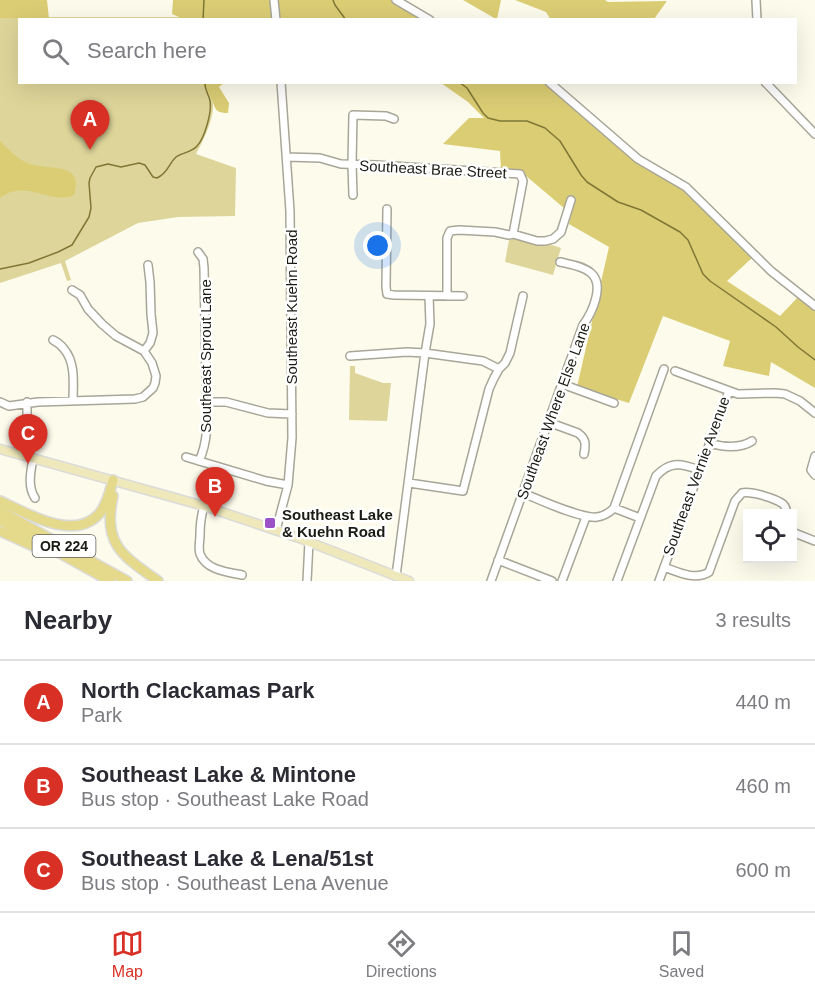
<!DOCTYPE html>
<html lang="en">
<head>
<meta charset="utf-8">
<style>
	body { margin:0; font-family:Helvetica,sans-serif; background:#f2f2f3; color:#2b2b33 }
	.controls { position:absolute; right:18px; bottom:18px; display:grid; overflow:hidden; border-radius:0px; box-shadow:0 6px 24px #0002 }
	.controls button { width:54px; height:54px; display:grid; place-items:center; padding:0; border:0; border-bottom:2px solid #e1e1e2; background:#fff; color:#2b2b33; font:30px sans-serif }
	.you { position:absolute; left:378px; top:246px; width:21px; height:21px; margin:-15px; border:4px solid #fff; border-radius:50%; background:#1a73e8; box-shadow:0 0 0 9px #1a73e833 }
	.badge { display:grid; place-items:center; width:39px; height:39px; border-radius:50%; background:#d93025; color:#fff; font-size:20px; font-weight:700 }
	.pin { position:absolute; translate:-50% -50px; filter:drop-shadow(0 2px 3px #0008) }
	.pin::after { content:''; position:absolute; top:32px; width:21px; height:18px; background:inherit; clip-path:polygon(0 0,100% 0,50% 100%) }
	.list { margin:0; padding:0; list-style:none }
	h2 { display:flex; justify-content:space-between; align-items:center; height:78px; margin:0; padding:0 24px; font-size:26px }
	h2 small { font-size:20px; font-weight:400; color:#7c7c81 }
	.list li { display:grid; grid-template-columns:39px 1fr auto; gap:18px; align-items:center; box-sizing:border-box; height:84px; padding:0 24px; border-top:2px solid #e1e1e2 }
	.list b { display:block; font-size:22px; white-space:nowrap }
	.list p { margin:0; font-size:20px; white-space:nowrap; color:#7c7c81 }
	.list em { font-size:20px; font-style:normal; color:#7c7c81 }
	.icon { flex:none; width:33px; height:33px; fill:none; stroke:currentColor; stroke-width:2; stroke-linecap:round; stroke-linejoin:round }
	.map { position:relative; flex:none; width:815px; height:581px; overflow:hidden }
	.search { position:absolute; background:#fff; box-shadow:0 6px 24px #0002; left:18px; right:18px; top:18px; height:66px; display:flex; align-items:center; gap:15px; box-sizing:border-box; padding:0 21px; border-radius:0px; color:#7c7c81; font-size:22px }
	.sheet { height:330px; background:#fff }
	nav { display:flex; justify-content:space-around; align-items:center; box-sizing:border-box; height:84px; border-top:2px solid #e1e1e2; background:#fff; font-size:16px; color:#7c7c81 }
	nav a { display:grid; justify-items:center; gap:3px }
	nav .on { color:#d93025 }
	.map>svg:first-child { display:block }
	.green { fill:#ded59a }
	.forest { fill:#dbcd74 }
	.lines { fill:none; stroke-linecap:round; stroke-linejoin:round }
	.stream { stroke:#807736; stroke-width:1.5 }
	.minor-casing { stroke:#a8a698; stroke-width:10 }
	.major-casing { stroke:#dbdbda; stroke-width:11 }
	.highway-casing { stroke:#dbdbda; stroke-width:12 }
	.minor { stroke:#fff; stroke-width:7 }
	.major { stroke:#efe8ba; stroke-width:8 }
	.highway { stroke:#e5d98c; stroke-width:9 }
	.poi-dot { fill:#9a52c6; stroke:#fff; stroke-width:2 }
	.labels { text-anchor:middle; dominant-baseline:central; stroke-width:5; stroke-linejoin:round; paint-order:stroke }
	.shield { fill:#fff; stroke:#5f5f5b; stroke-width:1.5 }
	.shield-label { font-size:14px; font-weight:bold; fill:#1b1b15 }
	.street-label { font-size:15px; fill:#1b1b15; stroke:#fff }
	.poi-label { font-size:15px; font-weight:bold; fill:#1b1b15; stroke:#fff; text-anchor:start }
</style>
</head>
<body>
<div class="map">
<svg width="815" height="581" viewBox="0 0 815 581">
	<rect width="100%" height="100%" fill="#fdfbec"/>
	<path class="green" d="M0,17H179L180,19L20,20V82L201,83C205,88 209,93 212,99C217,114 203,141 196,154L236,168L235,216L178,217L138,223L65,261L71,280L67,281L61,263L0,283Z
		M515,238L536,244H549L561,248L553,275L505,262L509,240Z
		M350,366H355V373L383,383H391L387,421L349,420Z"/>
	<path class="forest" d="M0,0H47L49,19L0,18Z
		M173,0H393L426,19L180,20L179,17L172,14Z
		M463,0H501L497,19H496Z
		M515,0H605L608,2L667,1L654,19L551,20L546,12Z
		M201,83H224L219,87L229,103L228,113C213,113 216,107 210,96C208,92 204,87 201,83Z
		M441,83H544L646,166L675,182L753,257L727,281L780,316L799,296L815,308V388L771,362L769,376L723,366L730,341L663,316L629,403L577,387L609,247L569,224L571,214L519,170L501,169L500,151L443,144L469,118H484L468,102Z
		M0,141C9,150 18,160 30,164C52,171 84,161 74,195C50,206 27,178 0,198Z"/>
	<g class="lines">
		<path class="stream" d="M333,0L335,5L346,20
			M203,20L204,0
			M459,82L467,88L483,113L488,118L500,121H527L545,128L560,141L581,175L587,182L618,202L641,210L680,232L688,240L703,274L710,281L776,327L798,347L815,360
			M0,269L29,263L58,252L72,245L89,217L91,208L89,183L90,178L96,167L108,164L121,167L139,163L145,165L153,177L157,178C169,172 168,164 176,157C182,153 192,152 197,146C205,138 212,111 210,101C209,94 204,90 205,82"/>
		<defs>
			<path id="minor" d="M274,0L276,20
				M396,0L430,20
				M756,0L757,20
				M549,82L638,159L686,187L771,271L815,306
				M765,82L815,134
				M287,157L320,158L341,164L376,165L520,174L523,181L513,234
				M353,195L352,164L353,115L386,116L394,119
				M387,209L386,287L387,294L394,295L463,296
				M198,252L203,259L204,268C205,305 205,342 206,379C206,406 211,436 199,461
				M447,296V238L450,231L459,230L495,232L509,235L513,234L537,241H545L553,239L561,232L571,200
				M53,340C57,342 61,345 64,349C76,363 73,384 73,401
				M144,351L150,343L153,333L151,314L150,282L148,265
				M350,356L407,352L425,353L483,361L499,369
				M675,371L738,394L775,393L785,394L800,401L815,413
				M562,384L614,403
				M0,402L9,406L38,402L135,399L143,397L153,388L155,383L156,376L152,363L144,351L116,336L102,324L88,309L80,295L72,290
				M27,402V456
				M206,402H226L268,413L292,414
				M548,422L578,433C586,439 586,444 584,454
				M709,443C722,447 740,449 752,441
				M815,456L811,470L815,475
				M186,457L266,481L288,485
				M33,458C31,471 27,486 35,498
				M409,483L463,491L489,389L494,378L499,369L505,363L510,353L523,296
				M523,493C540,500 581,519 597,517C605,516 609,513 614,508L664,369
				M204,506C201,516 200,525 200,535C200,541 198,548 200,554C206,570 227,572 242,575
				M614,508L640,518
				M276,530L288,485L292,438L290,211L281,82
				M792,532L815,541
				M498,560L552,581
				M664,567C678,572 695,581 709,572L735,501L742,493C751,491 775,498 783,504C787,508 786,509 787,514
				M396,576L425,353L430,324L429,296
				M307,581L309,542
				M491,581L583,325C592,313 605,285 591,273C583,266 569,264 560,262
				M562,581L586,517
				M617,581L656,476C670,461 681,463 699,470
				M659,581L729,391"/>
			<path id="major" d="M0,449L204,506L299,538L409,581"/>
			<path id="highway" d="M113,496C102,544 123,556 158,581
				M0,501C26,513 74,542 99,514C107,505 110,491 113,480
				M0,511L127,581
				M0,520L110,581
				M0,531L42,550"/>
		</defs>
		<use href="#minor" class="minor-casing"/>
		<use href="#major" class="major-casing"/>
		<use href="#highway" class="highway-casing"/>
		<use href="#minor" class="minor"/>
		<use href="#major" class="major"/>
		<use href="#highway" class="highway"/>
	</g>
	<rect class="poi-dot" x="264" y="517" width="12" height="12" rx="3"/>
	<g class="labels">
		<rect class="shield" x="32.5" y="535" width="63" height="22" rx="4.5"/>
		<g class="shield-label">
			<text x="64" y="546">OR 224</text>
		</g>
		<g class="street-label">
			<text transform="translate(433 169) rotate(3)">Southeast Brae Street</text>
			<text transform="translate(291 307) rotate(-90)">Southeast Kuehn Road</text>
			<text transform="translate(205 356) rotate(-90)">Southeast Sprout Lane</text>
			<text transform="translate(553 411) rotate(-70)">Southeast Where Else Lane</text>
			<text transform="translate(696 476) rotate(-70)">Southeast Vernie Avenue</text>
		</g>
		<g class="poi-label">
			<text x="282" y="514">Southeast Lake<tspan x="282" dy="17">&amp; Kuehn Road</tspan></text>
		</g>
	</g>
</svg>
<div class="controls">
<button><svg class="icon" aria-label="locate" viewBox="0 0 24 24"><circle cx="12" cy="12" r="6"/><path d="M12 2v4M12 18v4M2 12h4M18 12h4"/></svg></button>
</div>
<div class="you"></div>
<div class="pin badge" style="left:90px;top:150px">A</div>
<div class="pin badge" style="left:215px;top:517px">B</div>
<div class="pin badge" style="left:28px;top:464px">C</div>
<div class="search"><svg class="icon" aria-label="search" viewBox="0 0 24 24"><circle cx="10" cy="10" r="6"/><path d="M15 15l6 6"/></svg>Search here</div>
</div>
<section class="sheet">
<h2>Nearby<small>3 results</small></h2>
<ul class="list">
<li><span class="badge">A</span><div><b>North Clackamas Park</b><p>Park</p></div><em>440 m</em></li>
<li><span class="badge">B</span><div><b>Southeast Lake &amp; Mintone</b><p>Bus stop · Southeast Lake Road</p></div><em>460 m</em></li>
<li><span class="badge">C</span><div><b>Southeast Lake &amp; Lena/51st</b><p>Bus stop · Southeast Lena Avenue</p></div><em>600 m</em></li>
</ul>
</section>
<nav>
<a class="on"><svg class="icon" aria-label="map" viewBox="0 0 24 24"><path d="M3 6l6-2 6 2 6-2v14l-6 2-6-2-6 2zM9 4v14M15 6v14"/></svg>Map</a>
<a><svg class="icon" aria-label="directions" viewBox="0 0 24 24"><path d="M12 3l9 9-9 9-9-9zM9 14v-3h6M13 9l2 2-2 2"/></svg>Directions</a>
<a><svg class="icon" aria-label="saved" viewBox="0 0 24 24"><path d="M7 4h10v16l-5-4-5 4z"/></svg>Saved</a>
</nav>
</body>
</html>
